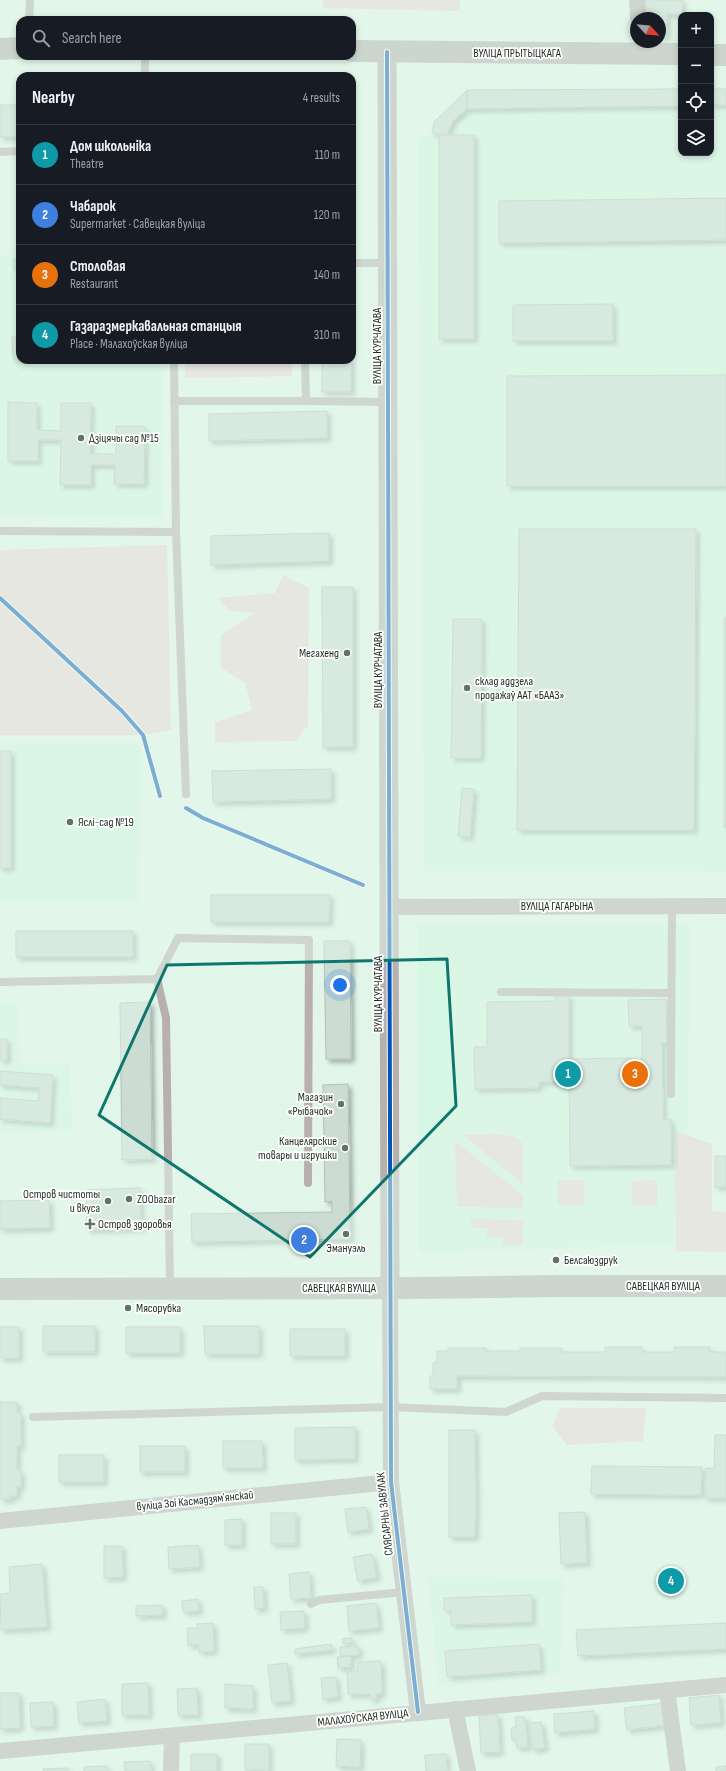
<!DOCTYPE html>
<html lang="en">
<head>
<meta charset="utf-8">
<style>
	body { margin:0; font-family:"Sofia Sans Condensed",sans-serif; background:#242831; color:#f1f3f6 }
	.controls { position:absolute; right:12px; top:12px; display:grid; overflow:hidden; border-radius:8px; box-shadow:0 2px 6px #0003 }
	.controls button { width:36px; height:36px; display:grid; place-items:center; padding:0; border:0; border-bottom:1px solid #363941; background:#171b24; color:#f1f3f6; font:20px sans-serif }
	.compass { position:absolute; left:630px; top:12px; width:36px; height:36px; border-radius:50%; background:#171b24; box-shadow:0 2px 6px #0003; rotate:116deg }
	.you { position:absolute; left:340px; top:985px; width:14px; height:14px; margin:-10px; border:3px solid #fff; border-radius:50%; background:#1a73e8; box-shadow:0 0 0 6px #1a73e833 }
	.badge { display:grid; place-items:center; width:26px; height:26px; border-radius:50%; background:#0b8043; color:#fff; font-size:13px; font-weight:700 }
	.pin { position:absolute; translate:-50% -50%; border:2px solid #fff; box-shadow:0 1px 4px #0006 }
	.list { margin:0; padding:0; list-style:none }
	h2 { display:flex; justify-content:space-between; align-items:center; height:52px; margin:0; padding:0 16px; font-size:17px }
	h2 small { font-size:13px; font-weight:400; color:#9ea1a6 }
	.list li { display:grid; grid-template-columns:26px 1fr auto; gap:12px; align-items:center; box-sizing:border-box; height:60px; padding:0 16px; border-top:1px solid #363941 }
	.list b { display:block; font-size:15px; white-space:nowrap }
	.list p { margin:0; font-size:13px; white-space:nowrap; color:#9ea1a6 }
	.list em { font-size:13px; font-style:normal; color:#9ea1a6 }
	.icon { flex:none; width:22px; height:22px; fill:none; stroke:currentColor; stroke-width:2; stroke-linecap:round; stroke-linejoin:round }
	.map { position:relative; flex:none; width:726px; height:1771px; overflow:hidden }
	.search { position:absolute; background:#171b24; box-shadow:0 2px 6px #0003; left:16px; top:16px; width:340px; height:44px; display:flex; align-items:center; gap:10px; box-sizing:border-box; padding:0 14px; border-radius:12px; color:#9ea1a6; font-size:15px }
	.panel { position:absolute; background:#171b24; box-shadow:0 2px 6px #0003; left:16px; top:72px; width:340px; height:292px; border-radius:12px }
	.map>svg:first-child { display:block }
	.built { fill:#d6f7e3 }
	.green { fill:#ecd5d4 }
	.building { fill:#ccdcd2; stroke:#b3c2b9; filter:url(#shadow) }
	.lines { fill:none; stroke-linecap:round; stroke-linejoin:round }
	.service { stroke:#b7b0af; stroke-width:8 }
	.minor { stroke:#b7b0af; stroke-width:16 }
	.tertiary { stroke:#b7b0af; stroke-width:19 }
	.secondary { stroke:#b3afad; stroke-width:22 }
	.cycleway-casing { stroke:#fff; stroke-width:6 }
	.cycleway { stroke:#0057b8; stroke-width:4 }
	.marked { fill:none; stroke:#0f766e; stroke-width:3; stroke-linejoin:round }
	.poi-dot { fill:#627268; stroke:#fff; stroke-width:1.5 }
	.labels { text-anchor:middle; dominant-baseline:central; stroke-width:3.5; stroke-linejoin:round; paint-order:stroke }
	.street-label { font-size:12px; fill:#1d2b23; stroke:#fff }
	.poi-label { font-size:12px; fill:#1d2b23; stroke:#fff; text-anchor:start }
</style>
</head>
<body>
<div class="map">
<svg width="726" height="1771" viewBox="0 0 726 1771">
	<defs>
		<filter id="shadow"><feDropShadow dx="3.5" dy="3.5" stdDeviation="2" flood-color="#0004"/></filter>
	</defs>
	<rect width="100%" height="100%" fill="#e2f5e9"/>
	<path class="built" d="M681,89V153H711V89H726V872L424,871L418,139L432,133L434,122L467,90Z
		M0,255H20V360H163V518L0,516Z
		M0,741L141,743L139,902L0,900Z
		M417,923L690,924L687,1244L419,1253Z
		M0,1003H11L18,1009L20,1065L69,1064L73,1131L0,1133Z
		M428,1576L564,1578L560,1673L439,1687Z"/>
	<path class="green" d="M323,0H460L459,11L323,8Z
		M185,360H292V376L185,378Z
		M167,545L171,730L143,735H0V550Z
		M283,575L309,588L308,725L296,741L215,742V722L252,710L245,683L221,668V635L255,613L230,611L217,598L275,593Z
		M675,1131L712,1144V1211L726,1212V1252L676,1251Z
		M463,1135C478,1135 516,1129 523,1145V1184Z
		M455,1141L523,1195V1208L457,1207Z
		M558,1180H584V1205H558Z
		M657,1180V1206H632V1181Z
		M471,1219L523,1220V1245H503V1237H487V1228H471Z
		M560,1408H646L643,1441L567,1445L553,1427Z"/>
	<path class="building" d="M645,0H683L682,14H667V37H660V18H645Z
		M681,89V106L467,109V90Z
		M711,89H726V105H711Z
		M467,90V109L453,121L447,135L432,133L434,122Z
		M0,105H20V137H0Z
		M439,135H474V339H439Z
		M726,198V240L499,243V201Z
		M14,259H20V270H14Z
		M613,304V341H513V305Z
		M12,337H20V359H13Z
		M322,360H351V392H322Z
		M726,375V486H507V376Z
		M8,402L37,403V430L61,431V403H91L90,454H116V426H145L144,484H114L115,465H91V485H60L61,440H38V461H8Z
		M327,411V438L209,441V414Z
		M519,529H696L694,830H517Z
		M329,533V561L211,565V536Z
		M322,587H353V747H323Z
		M724,618H726V827H724Z
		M453,619H482L481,758H451Z
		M0,751H11V868H0Z
		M331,769V799L213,802L212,771Z
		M462,788L474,789L470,837L458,836Z
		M211,895H330L329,922H211Z
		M16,931H133V957H16Z
		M324,941H350L351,1059H326Z
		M569,995V1059L629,1058V1067H642V1026H629L628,1000L666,999L667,1043H662L663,1120L671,1119V1165L570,1166L569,1081L539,1082V1088L475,1089L474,1047H487V1002L555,1001V996Z
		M150,1002L152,1159L122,1160L120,1003Z
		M0,1039H7V1060H0Z
		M0,1071L53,1075L50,1123L0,1119V1098L38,1101L39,1088L0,1085Z
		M348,1084L350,1239L192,1242L191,1214L332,1212V1201L325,1202L323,1085Z
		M715,1156H726V1187H715Z
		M140,1188L141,1228L87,1230L86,1190Z
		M49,1200L50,1228L0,1229V1201Z
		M43,1326H95V1352H43Z
		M204,1326H259V1354H205Z
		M0,1327H19V1358H0Z
		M126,1327H180V1353H126Z
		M290,1329H345V1356H290Z
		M605,1347H642V1352H674V1347H710V1352H726V1377L457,1376V1389H430V1376H433V1363H437V1351H448V1348H486V1351H520V1348H561V1352H605Z
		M0,1402H17V1413H21V1446H17V1470H21V1487H17V1496H11V1499H0Z
		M355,1427V1459L295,1460V1428Z
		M449,1430H475L476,1510L475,1537H449Z
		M715,1435H726V1498H705L706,1468L714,1469Z
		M223,1441H262L263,1468H223Z
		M140,1446H185V1472H140Z
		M59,1455H104V1482H59Z
		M592,1466L702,1467L701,1495L591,1494Z
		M366,1507L369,1529L348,1532L345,1509Z
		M585,1512L587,1563L561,1564L559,1513Z
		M271,1513H296V1544H271Z
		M242,1519V1545H225V1520Z
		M198,1545L200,1567L169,1569L168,1547Z
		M104,1546H122L123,1577L104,1578Z
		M372,1554L377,1577L358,1581L353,1557Z
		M42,1564L47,1627L1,1630L0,1594L10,1593L9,1567Z
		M309,1572L311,1598L291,1599L289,1574Z
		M666,1576H676L675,1586H665Z
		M254,1587H263L264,1608L255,1609Z
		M532,1595V1622L451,1625V1611L444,1610V1598Z
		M198,1599L199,1611L183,1612L182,1601Z
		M376,1603L379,1628L349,1631L347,1606Z
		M162,1605L163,1615L136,1616V1606Z
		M304,1611L305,1628L281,1630L280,1612Z
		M213,1623L214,1651L199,1652V1645H188L187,1628H198L197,1624Z
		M726,1623V1649L578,1656L576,1630Z
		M352,1638V1643L343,1644L342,1639Z
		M331,1644L332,1650L295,1654V1649Z
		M539,1644L541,1670L447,1677L445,1651Z
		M358,1646L359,1655L341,1656L340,1647Z
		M351,1656V1667L338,1668L337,1657Z
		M381,1661L382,1694H376L377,1699H370V1694H348L347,1672L358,1671L357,1662Z
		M287,1663L291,1701L272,1703L268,1665Z
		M336,1677L338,1697L323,1699L321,1678Z
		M148,1683L149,1715H122V1684Z
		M225,1684L253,1686V1709L225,1708Z
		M197,1688L198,1715H178L177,1689Z
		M0,1693H19L20,1728L0,1729Z
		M719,1695L721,1723L691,1725L689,1698Z
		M105,1699L107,1721L79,1723L77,1702Z
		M53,1702L54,1726L31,1727L30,1703Z
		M665,1703L667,1725L627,1730L624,1708Z
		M594,1711L595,1729L555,1733L554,1714Z
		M498,1715L500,1752L481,1753L479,1716Z
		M515,1717H525L528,1747L517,1748L516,1739L512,1740L511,1729L516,1726Z
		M541,1722L545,1748L533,1750L530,1723Z
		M337,1739L361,1740L360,1767L336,1766Z
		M245,1744H269V1770H245Z
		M191,1754H217V1771H191Z
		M446,1754L447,1771H426L425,1755Z
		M150,1761L151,1771H125L124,1762Z
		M107,1766V1771H84V1767Z
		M726,1766V1771H716V1767Z
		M68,1768V1771H43V1769Z"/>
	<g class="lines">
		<path class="service" d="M29,20L30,0
			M145,56V76
			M0,152L20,151
			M352,263H387
			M174,360L176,532
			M305,360L306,401L387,402
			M174,401H306
			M0,531L176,532L186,794
			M157,979L166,1018L170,1287
			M1,982L157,979L178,938L309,940L308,1183
			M501,992L671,993
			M671,1094L672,906
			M33,1417L390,1407L506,1412L542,1396L726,1398
			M311,1604L319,1600L404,1592"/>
		<path class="minor" d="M637,0L638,18
			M388,907L726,906
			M390,1288L391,1482L418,1712
			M0,1521L391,1482
			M667,1690L678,1771
			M455,1709L468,1771
			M0,1751L726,1685
			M171,1771L172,1736"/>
		<path class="tertiary" d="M387,52L390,1288"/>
		<path class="secondary" d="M0,49L20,48
			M352,51L681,54
			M711,55H726
			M0,1289L417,1288L558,1286H726"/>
		<defs>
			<path id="cycleway" d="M387,52L391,1482L418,1712
				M0,598L122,711L143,735L160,796
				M186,808L203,818L363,885"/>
		</defs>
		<use href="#cycleway" class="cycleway-casing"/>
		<use href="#cycleway" class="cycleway"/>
	</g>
	<path d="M0 0H726V1771H0ZM447,959L456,1106L310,1257L99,1115L167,965Z" fill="#e2f5e9" fill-opacity=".55" fill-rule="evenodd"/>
	<path class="marked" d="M447,959L456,1106L310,1257L99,1115L167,965Z"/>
	<g class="poi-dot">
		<circle cx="81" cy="438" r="4"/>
		<circle cx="347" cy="653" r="4"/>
		<circle cx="467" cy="688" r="4"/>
		<circle cx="70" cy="822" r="4"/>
		<circle cx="341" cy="1104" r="4"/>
		<circle cx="345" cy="1148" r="4"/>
		<circle cx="129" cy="1199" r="4"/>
		<circle cx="108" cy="1201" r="4"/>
		<path d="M88 1218h4v4h4v4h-4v4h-4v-4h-4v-4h4z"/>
		<circle cx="346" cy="1234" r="4"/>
		<circle cx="556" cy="1260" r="4"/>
		<circle cx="128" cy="1308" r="4"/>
	</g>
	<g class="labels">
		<g class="street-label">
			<text x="517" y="53">ВУЛІЦА ПРЫТЫЦКАГА</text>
			<text transform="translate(377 346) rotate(-90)">ВУЛІЦА КУРЧАТАВА</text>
			<text transform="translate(378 670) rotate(-90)">ВУЛІЦА КУРЧАТАВА</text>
			<text x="557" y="906">ВУЛІЦА ГАГАРЫНА</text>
			<text transform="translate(378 994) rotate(-90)">ВУЛІЦА КУРЧАТАВА</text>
			<text x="663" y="1286">САВЕЦКАЯ ВУЛІЦА</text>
			<text x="339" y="1288">САВЕЦКАЯ ВУЛІЦА</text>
			<text transform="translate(195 1501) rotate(-6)">вуліца Зоі Касмадзямʼянскай</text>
			<text transform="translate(385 1514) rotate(-96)">СЛЯСАРНЫ ЗАВУЛАК</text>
			<text transform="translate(363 1718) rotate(-6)">МАЛАХОЎСКАЯ ВУЛІЦА</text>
		</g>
		<g class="poi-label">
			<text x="89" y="438">Дзіцячы сад №15</text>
			<text x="339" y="653" text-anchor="end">Мегахенд</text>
			<text x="475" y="681">склад аддзела<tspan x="475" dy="14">продажаў ААТ «БААЗ»</tspan></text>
			<text x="78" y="822">Яслі-сад №19</text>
			<text x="333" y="1097" text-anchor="end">Магазин<tspan x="333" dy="14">«Рыбачок»</tspan></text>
			<text x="337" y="1141" text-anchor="end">Канцелярские<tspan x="337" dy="14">товары и игрушки</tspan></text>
			<text x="100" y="1194" text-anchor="end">Остров чистоты<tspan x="100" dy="14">и вкуса</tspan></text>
			<text x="137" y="1199">ZOObazar</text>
			<text x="98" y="1224">Остров здоровья</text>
			<text x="346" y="1248" text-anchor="middle">Эмануэль</text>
			<text x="564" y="1260">Белсаюздрук</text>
			<text x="136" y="1308">Мясорубка</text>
		</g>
	</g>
</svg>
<div class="controls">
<button>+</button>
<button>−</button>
<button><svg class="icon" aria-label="locate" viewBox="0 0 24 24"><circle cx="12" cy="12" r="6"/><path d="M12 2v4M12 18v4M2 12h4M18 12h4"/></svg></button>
<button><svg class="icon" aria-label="layers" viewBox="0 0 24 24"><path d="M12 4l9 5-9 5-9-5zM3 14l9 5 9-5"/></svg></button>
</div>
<svg class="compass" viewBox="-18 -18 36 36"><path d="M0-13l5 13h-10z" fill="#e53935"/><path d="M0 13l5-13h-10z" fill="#9ea1a6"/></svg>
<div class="you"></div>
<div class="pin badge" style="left:568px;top:1074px;background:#0f9aa8">1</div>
<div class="pin badge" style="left:304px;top:1240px;background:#3f7fe0">2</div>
<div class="pin badge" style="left:635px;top:1074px;background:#e8710a">3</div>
<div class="pin badge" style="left:671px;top:1581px;background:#0f9aa8">4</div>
<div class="search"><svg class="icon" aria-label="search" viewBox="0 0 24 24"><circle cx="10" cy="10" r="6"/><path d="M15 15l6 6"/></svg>Search here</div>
<section class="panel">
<h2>Nearby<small>4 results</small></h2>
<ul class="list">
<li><span class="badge" style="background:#0f9aa8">1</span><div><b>Дом школьніка</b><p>Theatre</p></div><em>110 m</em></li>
<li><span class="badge" style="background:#3f7fe0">2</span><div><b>Чабарок</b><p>Supermarket · Савецкая вуліца</p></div><em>120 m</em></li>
<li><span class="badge" style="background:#e8710a">3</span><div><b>Столовая</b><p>Restaurant</p></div><em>140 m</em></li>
<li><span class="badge" style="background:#0f9aa8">4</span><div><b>Газаразмеркавальная станцыя</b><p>Place · Малахоўская вуліца</p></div><em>310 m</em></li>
</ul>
</section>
</div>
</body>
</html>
